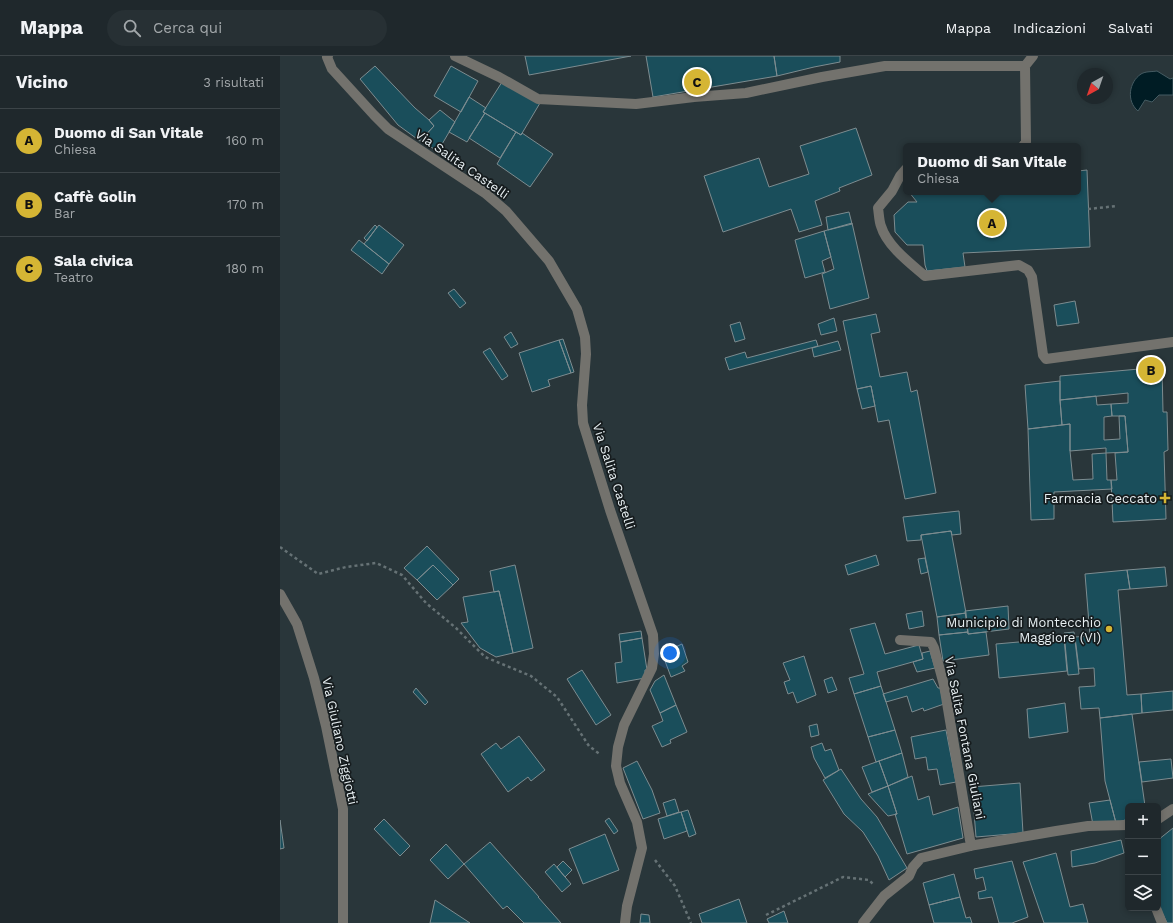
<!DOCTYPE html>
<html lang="it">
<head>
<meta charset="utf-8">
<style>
	body { margin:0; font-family:"Work Sans",sans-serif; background:#273034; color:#f1f3f6 }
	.controls { position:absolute; right:12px; bottom:12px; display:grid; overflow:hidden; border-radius:6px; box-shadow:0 2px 6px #0003 }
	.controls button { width:36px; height:36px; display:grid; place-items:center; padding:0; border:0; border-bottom:1px solid #3c4448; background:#1f282c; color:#f1f3f6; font:20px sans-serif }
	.compass { position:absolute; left:797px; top:12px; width:36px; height:36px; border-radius:50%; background:#1f282c; box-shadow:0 2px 6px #0003; rotate:220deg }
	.you { position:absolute; left:390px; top:597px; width:14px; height:14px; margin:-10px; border:3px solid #fff; border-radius:50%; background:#1a73e8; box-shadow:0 0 0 6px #1a73e833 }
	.badge { display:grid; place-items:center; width:26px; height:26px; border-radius:50%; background:#d5b534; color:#111; font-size:13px; font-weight:700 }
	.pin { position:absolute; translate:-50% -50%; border:2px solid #fff; box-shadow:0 1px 4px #0006 }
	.popup { position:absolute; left:623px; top:87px; width:178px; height:52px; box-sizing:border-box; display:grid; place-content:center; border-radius:6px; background:#1f282c; filter:drop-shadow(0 1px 3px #0005); font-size:13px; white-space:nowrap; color:#a1a6a9 }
	.popup b { font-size:15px; color:#f1f3f6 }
	.popup::after { content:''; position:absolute; left:50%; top:100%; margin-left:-8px; border:8px solid transparent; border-top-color:#1f282c }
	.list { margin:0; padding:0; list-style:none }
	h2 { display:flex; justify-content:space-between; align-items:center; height:52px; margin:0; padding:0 16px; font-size:17px }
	h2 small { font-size:13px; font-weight:400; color:#a1a6a9 }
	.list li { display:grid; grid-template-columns:26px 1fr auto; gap:12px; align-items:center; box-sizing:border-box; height:64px; padding:0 16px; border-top:1px solid #3c4448 }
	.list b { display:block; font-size:15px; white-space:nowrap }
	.list p { margin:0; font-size:13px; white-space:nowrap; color:#a1a6a9 }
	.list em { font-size:13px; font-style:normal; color:#a1a6a9 }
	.icon { flex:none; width:22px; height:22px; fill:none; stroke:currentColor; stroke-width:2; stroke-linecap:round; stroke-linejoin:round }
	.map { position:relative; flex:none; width:893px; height:867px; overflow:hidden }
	header { display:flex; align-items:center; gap:24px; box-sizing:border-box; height:56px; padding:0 20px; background:#1f282c; border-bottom:1px solid #3c4448 }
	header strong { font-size:19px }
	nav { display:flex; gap:22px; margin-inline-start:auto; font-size:14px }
	.search { width:280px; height:36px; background:#273034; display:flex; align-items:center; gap:10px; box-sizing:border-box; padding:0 14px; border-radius:22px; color:#a1a6a9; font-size:15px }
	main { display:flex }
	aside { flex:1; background:#1f282c }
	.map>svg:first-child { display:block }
	.water { fill:#001c24; stroke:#455b62 }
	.building { fill:#1a4e5b; stroke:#7d8c90 }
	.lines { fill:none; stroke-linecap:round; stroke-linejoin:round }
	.path { stroke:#667275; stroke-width:2.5; stroke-dasharray:3 3; stroke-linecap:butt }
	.minor { stroke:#73726d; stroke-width:10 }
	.poi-dot { fill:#d5b534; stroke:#161c1e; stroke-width:1.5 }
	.labels { text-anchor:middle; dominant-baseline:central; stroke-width:3.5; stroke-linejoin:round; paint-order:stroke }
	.street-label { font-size:13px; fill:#e7eff2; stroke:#161c1e }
	.poi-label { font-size:13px; fill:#e7eff2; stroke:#161c1e; text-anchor:end }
</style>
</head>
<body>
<header>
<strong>Mappa</strong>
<div class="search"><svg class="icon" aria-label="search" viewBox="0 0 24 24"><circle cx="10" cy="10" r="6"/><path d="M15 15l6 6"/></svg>Cerca qui</div>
<nav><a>Mappa</a><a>Indicazioni</a><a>Salvati</a></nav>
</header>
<main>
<aside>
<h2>Vicino<small>3 risultati</small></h2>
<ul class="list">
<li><span class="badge">A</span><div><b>Duomo di San Vitale</b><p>Chiesa</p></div><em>160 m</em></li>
<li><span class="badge">B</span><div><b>Caffè Golin</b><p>Bar</p></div><em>170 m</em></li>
<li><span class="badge">C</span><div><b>Sala civica</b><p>Teatro</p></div><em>180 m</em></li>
</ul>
</aside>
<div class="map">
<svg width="893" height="867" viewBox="0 0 893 867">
	<rect width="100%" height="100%" fill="#29363a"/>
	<path class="water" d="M877,15L890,23L893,22V39H879L872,46L865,44L858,55C846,45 849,26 861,18C866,15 872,16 877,15Z"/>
	<path class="building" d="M245,0H351L249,19Z
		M366,0H494L497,20L373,41Z
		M494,0H560V6L534,11L497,20Z
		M95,10L135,52L149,64L154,70L140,85L118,69L80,23Z
		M171,10L198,25L181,56L154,40Z
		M222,26L260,47L241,79L203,56Z
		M189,41L206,52L203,56L205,57L187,86L169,76Z
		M160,54L175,66L158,95L140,85L154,70L149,64Z
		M205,57L236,76L220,102L189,82Z
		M576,72L592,119L559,132L560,135L535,145L542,169L519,176L511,153L443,176L424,120L479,102L489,131L529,118L520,90Z
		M236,76L241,79L242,77L273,98L250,131L217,108Z
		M807,114L810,191L683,197L685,211L647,215L645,209L643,189H627L615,176L614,159L628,146H637L629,136H798V115Z
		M569,156L572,168L548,174L546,161Z
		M572,167L589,242L550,253L542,218L554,213L544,175Z
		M95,169L97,171L87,185L84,182Z
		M99,169L124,189L109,208L84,188Z
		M544,175L551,201L542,205L545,216L525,222L515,184Z
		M79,184L109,208L102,218L71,194Z
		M174,233L186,247L180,252L168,237Z
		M795,245L799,267L777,270L774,249Z
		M596,258L600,276L591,278L600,321L627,316L631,336L637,334L656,437L625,443L609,364L598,366L591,330L577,333L563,265Z
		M554,262L557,275L541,279L538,268Z
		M460,266L465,283L455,286L450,269Z
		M231,276L238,288L231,292L224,281Z
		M283,283L294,316L291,317L279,284Z
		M279,284L291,317L268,324L270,330L252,336L239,297Z
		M536,284L538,290L449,314L445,302L465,296L467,302Z
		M558,285L561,294L534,301L532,292Z
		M210,292L228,320L222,324L203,296Z
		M882,311L883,356H887L888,394L884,396L886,463L833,466L831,424H837L835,397L848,396L845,360H832L831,348L848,347V337L780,344V320Z
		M780,325V344L782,369L748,373L745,329Z
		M591,330L595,350L582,353L577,333Z
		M816,340L817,349L831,348L832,360L824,361V384L840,383L839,360H845L848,396L826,397V392L790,395V368L782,369L780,344Z
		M790,368V395L793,424L813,423L812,398L826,397L827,424H831L832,433L774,436V463L751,464L748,373Z
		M679,455L681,478L672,479L671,475L641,479V484L627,485L623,461Z
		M671,475L686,557L657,561L641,479Z
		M147,490L179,523L173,529L153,509L137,524L124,512Z
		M596,499L599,509L568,519L565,509Z
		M645,502L648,516L641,518L638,503Z
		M153,509L173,529L157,544L137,524Z
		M235,509L253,592L233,597L219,535L214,536L210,515Z
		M885,511L887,530L850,533L847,514Z
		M847,514L850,533L838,534L847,639L861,638L862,657L820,662L819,652L801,653L799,631L815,630L814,612L799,613L795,581L810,580L805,518Z
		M219,535L233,597L216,601L200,592L181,567L188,566L183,541Z
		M728,550L729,573L688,578L685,555Z
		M642,555L644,570L629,573L626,558Z
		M686,557L688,576L659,579L657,561Z
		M595,567L605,598L639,589L643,603L597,616L601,630L574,638L569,622L584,618L570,573Z
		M361,575L362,582L340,586L339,578Z
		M688,576V578L706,576L709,599L663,605L659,579Z
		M794,576L799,618L788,619L784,577Z
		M362,582L367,614H365V622L337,627L335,607L342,606L340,586Z
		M784,582L787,615L719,622L716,588Z
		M402,588L408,606L402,610L405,615L391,621L382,597Z
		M650,595L655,612L637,616L633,606L643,603L642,597Z
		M524,600L536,639L517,647L513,636L508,638L504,626L510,624L503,607Z
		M302,614L331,659L316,669L287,623Z
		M384,619L396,649L380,657L370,634L375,625Z
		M552,621L557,634L548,637L544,624Z
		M653,623L658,632H660L664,648L644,655L643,652L632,656L627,640L606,646L603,638Z
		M601,630L615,674L588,681L574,638Z
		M136,632L148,646L145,649L133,636Z
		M893,635V654L862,657L861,638Z
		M785,647L788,676L749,682L747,653Z
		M396,649L407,676L390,684L391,687L382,691L372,670L383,665L380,657Z
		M852,658L865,750H848V763L836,767L825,725L820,662Z
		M537,668L539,679L531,681L529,670Z
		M615,674L622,697L596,706L588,681Z
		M666,674L676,726L660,729L657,713L648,714L646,701L635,703L631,681Z
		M239,680L265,714L251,725L248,721L228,736L201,698L216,687L221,693Z
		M542,687L545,695L551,693L559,714L545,722L534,702L531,691Z
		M622,697L628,721L608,730L599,705Z
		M891,703L893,722L862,726L859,706Z
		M357,705L372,734L380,757L363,763L343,712Z
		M599,705L608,730L592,736L582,711Z
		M561,713L581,743L597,761L627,812L609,824L598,800L583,776L564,758L543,724Z
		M632,720L638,744L649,740L653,759L678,751L683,782L627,798L615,758H617L608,730Z
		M740,727L743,777L696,781L692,731Z
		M608,730L617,758L608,760L588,738Z
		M395,743L399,756L387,760L383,747Z
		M830,744L836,767L813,769L809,747Z
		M408,754L416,778L409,781L401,756Z
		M401,756L407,775L384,783L378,763Z
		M329,762L338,775L334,778L325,765Z
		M104,763L130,790L120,800L94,773Z
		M0,764L4,792L0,793Z
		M893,772V867H887L878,848V784Z
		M325,778L339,814L303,828L289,793Z
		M841,784L844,797L815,807L792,811L791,795Z
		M210,786L259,841H258L281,867H244L227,850L223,853L184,808Z
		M166,788L184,808L168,823L150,804Z
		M776,797L790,851L803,848L808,867H764L743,806Z
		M283,805L292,814L285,821L277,811Z
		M732,805L748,861L732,867H719L712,841L699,843L698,836L706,834L703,821L696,823L694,813Z
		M274,808L291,828L282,836L265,816Z
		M674,818L680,841L649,849L643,827Z
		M680,841L686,862L690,861L692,867H654L649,849Z
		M459,843L467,867H422L419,858Z
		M155,844L190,867H150Z
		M504,855L508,867H489L487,863Z
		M361,858L369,859L370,867H360Z"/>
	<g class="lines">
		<path class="path" d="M808,153L837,150
			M0,491L38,518L66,511L96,507L122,519L146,547L176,572L205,601L251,620L277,641L309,690L321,699
			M375,804L395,830L411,867
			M486,859L563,821L589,824L594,829"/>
		<path class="minor" d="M48,0L47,1L52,13L94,59L108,73L205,137L226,155L269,205L297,253L305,281L306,298L302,349L303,367L330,454L373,579L374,598L372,612L344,669L338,691L336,710L340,727L357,766L362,792L347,850L345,867
			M175,0L219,21L258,43L356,48L414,41L466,37L542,21L605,10H745
			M745,10L753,0
			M743,90L746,86L745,10
			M626,113L620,120L612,135L598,152C599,158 599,165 601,170C607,190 630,207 645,220L739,209L748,214L752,221L763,299L766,303L893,286
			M0,538L17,568L34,622L46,670L63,753V867
			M620,584L651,586L654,592L664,629L691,790
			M878,763L893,753
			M876,852L882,867
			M583,867L604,840L629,820L633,811L641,802L695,789L776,775L808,770L848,769"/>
	</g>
	<g class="poi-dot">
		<path d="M883 436h4v4h4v4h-4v4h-4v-4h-4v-4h4z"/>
		<circle cx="829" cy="573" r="4"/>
	</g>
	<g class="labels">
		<g class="street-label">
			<text transform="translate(182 108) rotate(35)">Via Salita Castelli</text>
			<text transform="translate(334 420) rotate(72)">Via Salita Castelli</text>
			<text transform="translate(685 682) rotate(79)">Via Salita Fontana Giuliani</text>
			<text transform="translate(60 685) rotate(78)">Via Giuliano Ziggiotti</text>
		</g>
		<g class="poi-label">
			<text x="877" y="442">Farmacia Ceccato</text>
			<text x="821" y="566">Municipio di Montecchio<tspan x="821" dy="15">Maggiore (VI)</tspan></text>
		</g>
	</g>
</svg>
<div class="controls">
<button>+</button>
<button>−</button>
<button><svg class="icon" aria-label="layers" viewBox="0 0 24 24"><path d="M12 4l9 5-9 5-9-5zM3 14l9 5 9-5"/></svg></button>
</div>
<svg class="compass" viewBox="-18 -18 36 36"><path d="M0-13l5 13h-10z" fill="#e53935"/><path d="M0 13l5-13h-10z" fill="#a1a6a9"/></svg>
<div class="you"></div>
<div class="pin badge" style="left:712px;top:167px">A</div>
<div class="popup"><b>Duomo di San Vitale</b>Chiesa</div>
<div class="pin badge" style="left:871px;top:314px">B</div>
<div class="pin badge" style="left:417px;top:26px">C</div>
</div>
</main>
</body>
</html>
